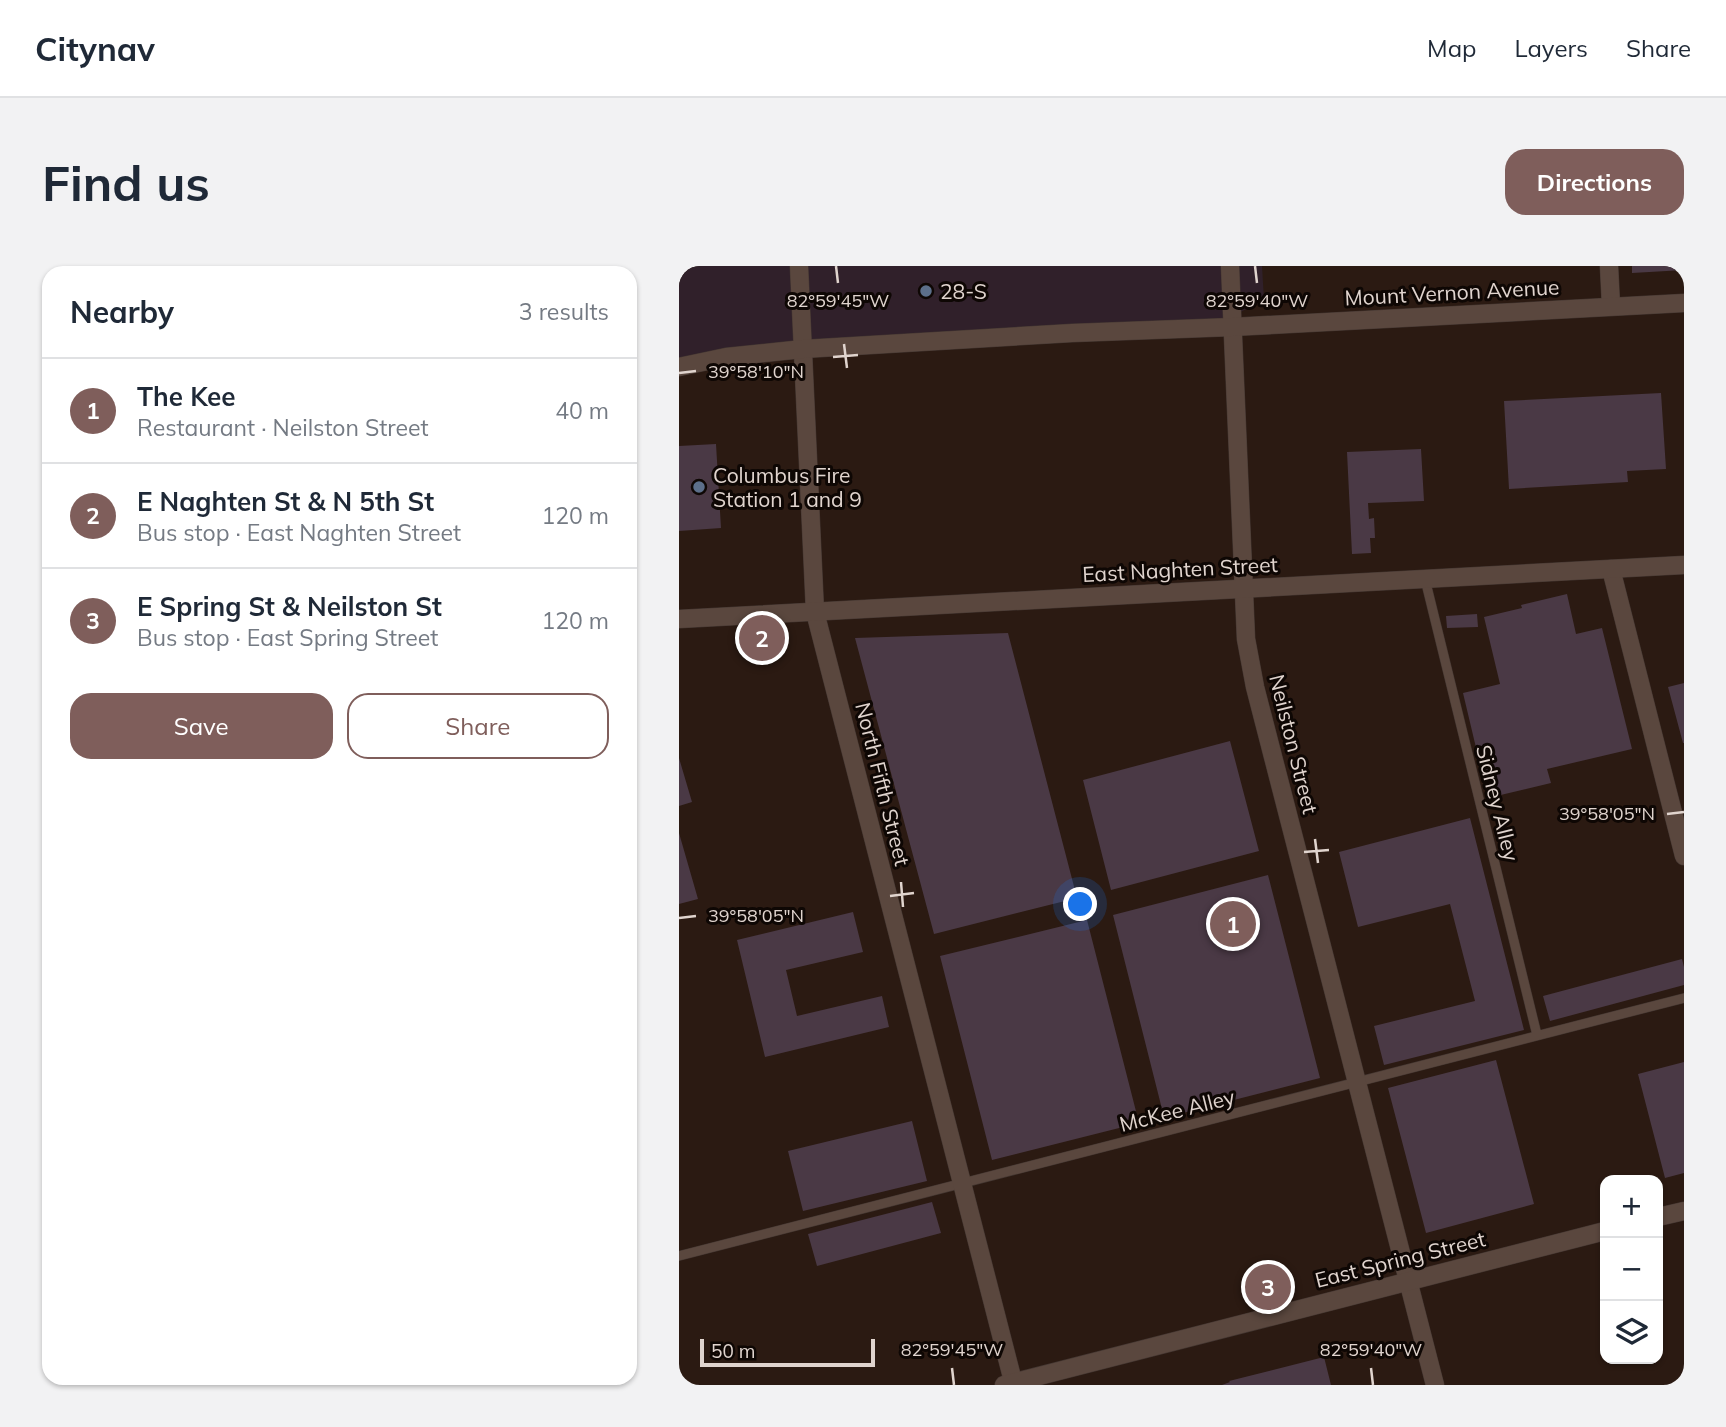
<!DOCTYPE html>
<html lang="en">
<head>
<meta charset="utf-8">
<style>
	body { margin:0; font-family:Mulish,sans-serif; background:#f2f2f3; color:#1f2937 }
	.controls { position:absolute; right:21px; bottom:21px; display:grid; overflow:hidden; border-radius:14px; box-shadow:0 2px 5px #0004 }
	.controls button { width:63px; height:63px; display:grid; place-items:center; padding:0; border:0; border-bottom:2px solid #e0e1e3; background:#fff; color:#1f2937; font:35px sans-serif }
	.scale { position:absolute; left:21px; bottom:18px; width:175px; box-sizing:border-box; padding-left:7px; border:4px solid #e0d4ce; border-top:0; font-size:19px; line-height:24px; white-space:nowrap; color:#e0d4ce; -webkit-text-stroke:5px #0e0704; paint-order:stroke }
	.you { position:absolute; left:402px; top:639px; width:24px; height:24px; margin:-18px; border:5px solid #fff; border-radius:50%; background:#1a73e8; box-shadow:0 0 0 10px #1a73e833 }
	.badge { display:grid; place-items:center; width:46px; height:46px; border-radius:50%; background:#7f5e5b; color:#fff; font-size:23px; font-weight:700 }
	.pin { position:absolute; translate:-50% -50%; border:4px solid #fff; box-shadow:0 2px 7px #0006 }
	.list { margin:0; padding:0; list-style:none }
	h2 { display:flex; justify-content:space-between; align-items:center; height:91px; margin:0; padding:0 28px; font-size:30px }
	h2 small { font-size:23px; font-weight:400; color:#747a83 }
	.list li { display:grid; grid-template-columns:46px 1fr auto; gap:21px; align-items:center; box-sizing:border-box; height:105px; padding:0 28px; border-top:2px solid #e0e1e3 }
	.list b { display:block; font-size:26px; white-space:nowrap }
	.list p { margin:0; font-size:23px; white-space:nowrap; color:#747a83 }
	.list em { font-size:23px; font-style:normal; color:#747a83 }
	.actions { display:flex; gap:14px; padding:21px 28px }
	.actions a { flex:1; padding:16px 0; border:2px solid #7f5e5b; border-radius:21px; text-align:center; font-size:24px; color:#7f5e5b }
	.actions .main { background:#7f5e5b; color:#fff }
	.icon { flex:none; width:38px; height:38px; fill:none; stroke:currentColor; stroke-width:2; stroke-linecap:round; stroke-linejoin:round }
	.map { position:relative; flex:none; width:1005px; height:1119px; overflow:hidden; border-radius:21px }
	header { display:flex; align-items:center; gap:42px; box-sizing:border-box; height:98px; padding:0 35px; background:#fff; border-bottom:2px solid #e0e1e3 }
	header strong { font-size:33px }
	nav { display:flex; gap:38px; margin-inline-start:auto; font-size:24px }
	.intro { display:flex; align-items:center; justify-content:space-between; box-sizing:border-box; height:168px; padding:0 42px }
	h1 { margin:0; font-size:49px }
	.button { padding:18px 32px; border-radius:21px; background:#7f5e5b; color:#fff; font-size:24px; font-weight:700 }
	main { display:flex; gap:42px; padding:0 42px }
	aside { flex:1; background:#fff; border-radius:21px; box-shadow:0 2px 5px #0004 }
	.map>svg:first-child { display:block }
	.industrial { fill:#30202a }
	.building { fill:#4a3945 }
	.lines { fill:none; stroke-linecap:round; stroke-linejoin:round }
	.service-casing { stroke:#443732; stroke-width:10 }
	.minor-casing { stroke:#443732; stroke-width:19 }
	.secondary-casing { stroke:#443732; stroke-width:19 }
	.service { stroke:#5a473e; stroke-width:9 }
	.minor { stroke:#5a473e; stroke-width:18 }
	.secondary { stroke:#5a473e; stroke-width:18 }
	.ticks { fill:none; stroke:#e0d4ce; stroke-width:2.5 }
	.service-dot { fill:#5c6f8a; stroke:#0e0704; stroke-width:2.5 }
	.labels { text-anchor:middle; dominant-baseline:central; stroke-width:6; stroke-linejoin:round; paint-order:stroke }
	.poi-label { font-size:21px; fill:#e0d4ce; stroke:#0e0704; text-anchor:start }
	.street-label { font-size:21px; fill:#e0d4ce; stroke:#0e0704 }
	.ticks-label { font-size:18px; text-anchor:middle; fill:#e0d4ce; stroke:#0e0704; stroke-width:6; stroke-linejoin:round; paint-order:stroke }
</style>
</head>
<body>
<header>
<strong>Citynav</strong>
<nav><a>Map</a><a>Layers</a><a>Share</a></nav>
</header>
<div class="intro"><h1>Find us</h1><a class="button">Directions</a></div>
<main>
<aside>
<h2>Nearby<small>3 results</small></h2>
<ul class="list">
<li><span class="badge">1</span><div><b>The Kee</b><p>Restaurant · Neilston Street</p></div><em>40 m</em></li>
<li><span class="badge">2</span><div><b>E Naghten St &amp; N 5th St</b><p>Bus stop · East Naghten Street</p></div><em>120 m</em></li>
<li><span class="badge">3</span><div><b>E Spring St &amp; Neilston St</b><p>Bus stop · East Spring Street</p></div><em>120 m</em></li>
</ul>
<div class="actions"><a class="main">Save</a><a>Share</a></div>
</aside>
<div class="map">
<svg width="1005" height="1119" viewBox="0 0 1005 1119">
	<rect width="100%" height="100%" fill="#2b1a12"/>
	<path class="industrial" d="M0,0H583L585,34L532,61L0,93Z"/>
	<path class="building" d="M953,0H1005V4L953,7Z
		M982,127L987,203L948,205L949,216L830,223L825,135Z
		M37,178L42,262L0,265V180Z
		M742,183L745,235L689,237L690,253L695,252L696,272H691L692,287L673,288L668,186Z
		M888,328L897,368L923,362L953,483L868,503L872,517L809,532L784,427L821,418L805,351L843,342L842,339Z
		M798,348L799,361L768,362L767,350Z
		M329,367L398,632L255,668L176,372Z
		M1005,417V477H1004L989,421Z
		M551,475L580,585L432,624L404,514Z
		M0,492L13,536L0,540Z
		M791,552L845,764L705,799L695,760L796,735L771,638L679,661L660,586Z
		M0,567L19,633L0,638Z
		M589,609L641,812L496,849L483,843L434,649Z
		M174,646L184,686L107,704L118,750L203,730L210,761L86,791L58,674Z
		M408,654L460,857L313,894L261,690Z
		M1003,693L1005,701V719L871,755L864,730Z
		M817,794L855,938L747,967L709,822Z
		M1005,796V907L986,912L959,808Z
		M233,855L248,915L124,945L109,885Z
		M253,936L262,967L138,1000L129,968Z
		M645,1091L652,1119H543L551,1116L550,1115Z"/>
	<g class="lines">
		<defs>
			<path id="service" d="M746,313L858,769
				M0,990L1005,732"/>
			<path id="minor" d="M120,0L136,346L335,1119
				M551,0L567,373L576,421L756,1119
				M930,0L932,40
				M932,303L1005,590"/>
			<path id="secondary" d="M0,101L47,91L124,83L393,67L553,61L1005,37
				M0,353L1005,299
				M979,951L1005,945
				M325,1119L926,965"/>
		</defs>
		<use href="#service" class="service-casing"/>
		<use href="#minor" class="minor-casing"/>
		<use href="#secondary" class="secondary-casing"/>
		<use href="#service" class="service"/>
		<use href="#minor" class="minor"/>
		<use href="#secondary" class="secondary"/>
	</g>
	<path class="ticks" d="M157,0L159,17M576,0L578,17M165,78L168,102M154,91L179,89M0,107L17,105M988,548L1005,546M636,573L639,597M625,586L650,584M222,616L224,641M211,630L235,627M0,652L17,650M273,1102L275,1119M692,1102L694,1119"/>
	<g class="service-dot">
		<circle cx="247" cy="25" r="7"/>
		<circle cx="20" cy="221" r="7"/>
	</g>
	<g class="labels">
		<g class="poi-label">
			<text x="261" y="25">28-S</text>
			<text x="34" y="209">Columbus Fire<tspan x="34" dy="24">Station 1 and 9</tspan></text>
		</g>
		<g class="street-label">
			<text transform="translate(773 26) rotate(-3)">Mount Vernon Avenue</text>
			<text transform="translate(501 303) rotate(-3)">East Naghten Street</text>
			<text transform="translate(615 478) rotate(76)">Neilston Street</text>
			<text transform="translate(204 518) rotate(76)">North Fifth Street</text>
			<text transform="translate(819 537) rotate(76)">Sidney Alley</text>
			<text transform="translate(498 844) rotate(-14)">McKee Alley</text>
			<text transform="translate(721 993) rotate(-14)">East Spring Street</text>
		</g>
	</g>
	<g class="ticks-label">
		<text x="159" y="41">82°59'45"W</text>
		<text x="578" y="41">82°59'40"W</text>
		<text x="77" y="112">39°58'10"N</text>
		<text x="928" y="554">39°58'05"N</text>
		<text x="77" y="656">39°58'05"N</text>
		<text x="273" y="1090">82°59'45"W</text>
		<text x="692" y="1090">82°59'40"W</text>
	</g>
</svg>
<div class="controls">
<button>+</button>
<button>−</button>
<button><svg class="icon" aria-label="layers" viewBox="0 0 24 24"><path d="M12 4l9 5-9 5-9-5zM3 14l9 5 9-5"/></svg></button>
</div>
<div class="scale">50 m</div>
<div class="you"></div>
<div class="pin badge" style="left:554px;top:658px">1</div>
<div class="pin badge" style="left:83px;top:372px">2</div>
<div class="pin badge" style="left:589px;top:1021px">3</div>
</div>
</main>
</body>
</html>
